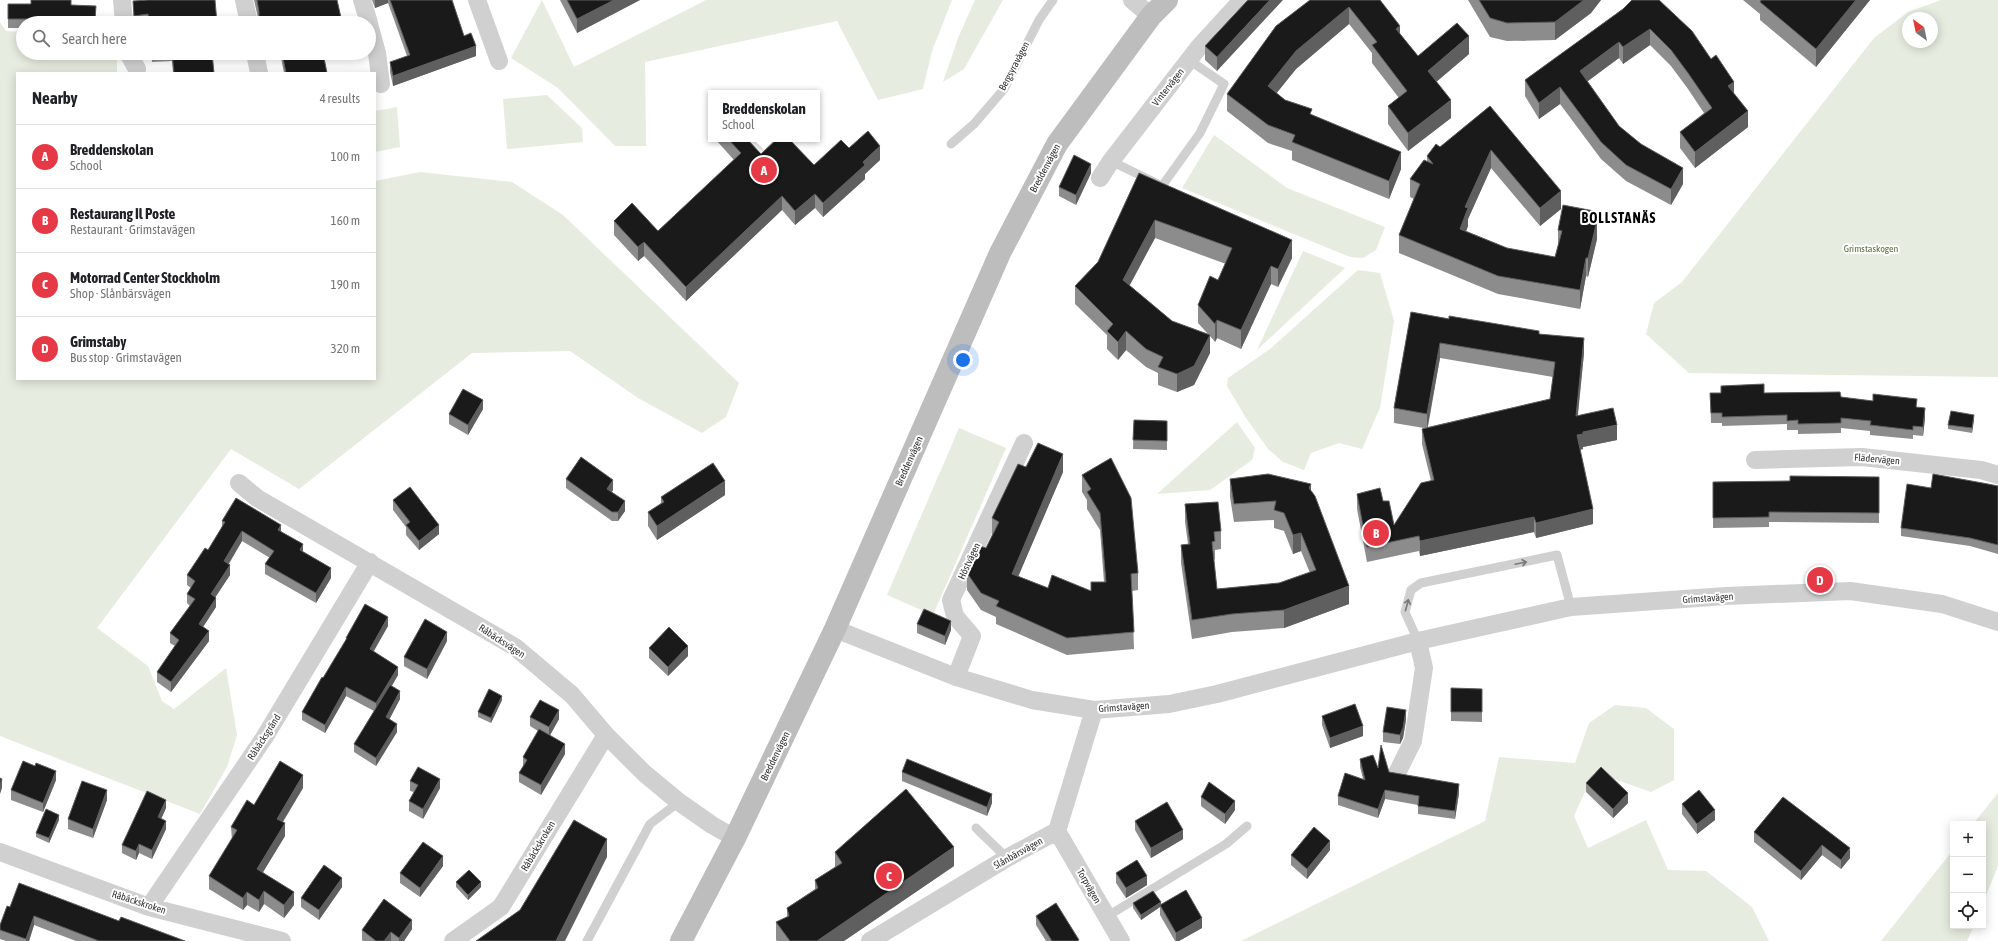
<!DOCTYPE html>
<html lang="en">
<head>
<meta charset="utf-8">
<style>
	body { margin:0; font-family:"Asap Condensed",sans-serif; background:#f6f6f6; color:#202124 }
	.controls { position:absolute; right:12px; bottom:12px; display:grid; overflow:hidden; border-radius:0px; box-shadow:0 2px 10px #0003 }
	.controls button { width:36px; height:36px; display:grid; place-items:center; padding:0; border:0; border-bottom:1px solid #e0e0e0; background:#fff; color:#202124; font:20px sans-serif }
	.compass { position:absolute; left:1902px; top:12px; width:36px; height:36px; border-radius:50%; background:#fff; box-shadow:0 2px 10px #0003; rotate:327deg }
	.you { position:absolute; left:963px; top:360px; width:14px; height:14px; margin:-10px; border:3px solid #fff; border-radius:50%; background:#1a73e8; box-shadow:0 0 0 6px #1a73e833 }
	.badge { display:grid; place-items:center; width:26px; height:26px; border-radius:50%; background:#e63946; color:#fff; font-size:13px; font-weight:700 }
	.pin { position:absolute; translate:-50% -50%; border:2px solid #fff; box-shadow:0 1px 4px #0006 }
	.popup { position:absolute; left:708px; top:90px; width:112px; height:52px; box-sizing:border-box; display:grid; place-content:center; border-radius:0px; background:#fff; filter:drop-shadow(0 1px 3px #0005); font-size:13px; white-space:nowrap; color:#757577 }
	.popup b { font-size:15px; color:#202124 }
	.popup::after { content:''; position:absolute; left:50%; top:100%; margin-left:-8px; border:8px solid transparent; border-top-color:#fff }
	.list { margin:0; padding:0; list-style:none }
	h2 { display:flex; justify-content:space-between; align-items:center; height:52px; margin:0; padding:0 16px; font-size:17px }
	h2 small { font-size:13px; font-weight:400; color:#757577 }
	.list li { display:grid; grid-template-columns:26px 1fr auto; gap:12px; align-items:center; box-sizing:border-box; height:64px; padding:0 16px; border-top:1px solid #e0e0e0 }
	.list b { display:block; font-size:15px; white-space:nowrap }
	.list p { margin:0; font-size:13px; white-space:nowrap; color:#757577 }
	.list em { font-size:13px; font-style:normal; color:#757577 }
	.icon { flex:none; width:22px; height:22px; fill:none; stroke:currentColor; stroke-width:2; stroke-linecap:round; stroke-linejoin:round }
	.map { position:relative; flex:none; width:1998px; height:941px; overflow:hidden }
	.search { position:absolute; background:#fff; box-shadow:0 2px 10px #0003; left:16px; top:16px; width:360px; height:44px; display:flex; align-items:center; gap:10px; box-sizing:border-box; padding:0 14px; border-radius:22px; color:#757577; font-size:15px }
	.panel { position:absolute; background:#fff; box-shadow:0 2px 10px #0003; left:16px; top:72px; width:360px; height:308px; border-radius:0px }
	.map>svg:first-child { display:block }
	.green { fill:#e6ecdf; fill-rule:evenodd }
	.lines { fill:none; stroke-linecap:round; stroke-linejoin:round }
	.lane { stroke:#d0d0d0; stroke-width:9 }
	.street { stroke:#d0d0d0; stroke-width:18 }
	.secondary { stroke:#bdbdbd; stroke-width:22 }
	.wall { fill:#8c8c8c; fill-rule:evenodd }
	.shaded-wall { fill:#5f5f5f }
	.building { fill:#1a1a1a; stroke:#5f5f5f }
	.oneway { stroke:#7a7a7a }
	.labels { text-anchor:middle; dominant-baseline:central; stroke-width:4; stroke-linejoin:round; paint-order:stroke }
	.street-label { font-size:10px; fill:#333; stroke:#fff }
	.park-label { font-size:10px; fill:#56703f; stroke:#fff }
	.district-label { font-size:14px; font-weight:bold; letter-spacing:1px; fill:#000; stroke:#fff }
</style>
</head>
<body>
<div class="map">
<svg width="1998" height="941" viewBox="0 0 1998 941">
	<rect width="100%" height="100%" fill="#fff"/>
	<path class="green" d="M542,0L574,67L706,0H952L932,51L923,89L878,100L837,21L645,62L646,146H615L558,88L511,58Z
		M975,0H1003L964,69L943,82L958,38Z
		M1941,0H1998V377L1689,373L1646,334L1654,303L1682,282L1874,38L1908,12ZM1908,18H1932V42H1908Z
		M0,22L6,31L23,32V53H117V73H17V379H375V181L420,172L512,182L563,215L739,383L726,417L702,433L638,398L570,351L472,353L299,489L231,449L97,628L148,666L162,701L174,709L226,668L237,735L227,767L200,814L0,736Z
		M547,95L582,128L583,142L507,149L503,99Z
		M397,107L400,147L375,152V111Z
		M1214,135L1287,188L1385,227L1376,250L1363,258L1350,257L1182,188Z
		M1303,251L1345,268L1257,350Z
		M1358,270L1380,273L1394,321L1380,408L1362,449L1339,443L1311,453L1304,470L1283,462L1268,449L1246,418L1227,386L1228,378L1270,349Z
		M1237,422L1255,448L1252,460L1210,490L1157,494Z
		M959,428L1006,448L933,615L887,595Z
		M1615,705L1646,708L1674,729V780L1651,792L1594,772L1574,816L1588,848L1646,820L1668,870L1706,871L1752,907L1769,941H1241L1485,821L1499,757L1575,763L1589,723Z
		M1998,793V866L1983,903V824H1973Z
		M1953,850V926H1974L1967,941H1881Z"/>
	<g class="lines">
		<path class="lane" d="M951,144L974,124L1004,89L1039,20L1053,0
			M1111,161L1162,186L1200,133L1224,84L1189,60
			M1418,641L1405,612L1411,590L1421,583L1557,555L1571,607
			M976,828L1007,858
			M1106,917L1226,844L1247,826
			M587,941L650,824L679,802"/>
		<path class="street" d="M122,0L124,23
			M244,0L249,23
			M362,0L369,23
			M477,0L499,61
			M1132,0L1151,16
			M369,24L377,53L381,84
			M128,53L137,69
			M255,53L259,73
			M1100,178L1111,161L1199,47L1242,0
			M1755,460L1862,457L1981,470L1998,475
			M239,483L257,498L515,647L572,695L606,735L644,773L679,802L712,825L735,838
			M835,629L956,677L1032,700L1094,710L1169,704L1217,694L1418,641L1571,607L1726,596L1850,591L1942,604L1998,622
			M956,677L972,636L955,616L951,600L1024,443
			M1397,773L1413,741L1424,668L1418,641
			M1057,831L1121,941
			M0,852L149,907L282,941
			M149,907L264,738L370,562
			M453,941L501,907L606,735
			M870,941L1007,858L1057,831L1094,710"/>
		<path class="secondary" d="M681,941L735,838L835,629L1000,253L1057,144L1151,16L1167,0"/>
	</g>
	<path class="wall" d="M254,0H337L342,23L258,18Z
		M372,0H452L464,36L476,56L393,86L390,72V62L407,56L388,3L375,8Z
		M560,0H640L577,33Z
		M1248,0L1217,71L1205,60V46Z
		M1310,0H1380L1400,34L1418,56L1469,54L1436,82L1451,118L1408,151L1388,124V106L1399,98L1372,63V53L1349,24L1296,69L1276,93L1285,100L1401,169L1389,199L1292,160V151L1268,143L1227,111V94Z
		M1468,0H1601L1591,13L1555,40L1507,41L1490,37Z
		M1632,0L1734,94L1748,127L1695,168L1680,148V132L1704,113L1688,89L1671,66L1650,45L1623,64L1619,58L1587,81L1619,126L1683,184L1671,205L1626,181L1601,159L1560,104L1539,119L1525,96V80L1623,9Z
		M1743,0H1870L1816,67L1760,20V14Z
		M133,1L217,23H134Z
		M8,4L96,6V23H23V28H8Z
		M151,53H235V54L212,56L214,73H173L172,61L152,62Z
		M280,53H323L327,73H284Z
		M1490,106L1561,209L1540,226L1491,168L1468,219V226L1466,231L1507,248L1555,257L1558,247V230L1594,220L1597,239L1588,277L1586,276L1580,309L1498,294L1399,253V235L1414,199L1410,197V179L1427,162V156L1440,147Z
		M716,139H747L761,154L814,165L849,148L880,160L865,174V179L823,217L815,208L795,225L782,210L686,301L644,256L638,261L614,235V221L658,231L734,160L716,140Z
		M1091,173L1076,205L1059,196V187Z
		M1139,173L1292,258L1278,287L1271,284L1241,349L1217,338L1215,342L1210,336V353L1194,385L1177,392L1158,385V373L1146,367L1126,350L1118,360L1107,349V335L1075,304V286L1098,262ZM1155,238L1226,264L1218,280L1198,305V323L1208,334L1172,321L1129,285Z
		M1411,312L1539,334L1584,353L1578,415L1617,440L1583,447V449L1580,450L1593,524L1536,538L1534,532L1420,556L1419,551L1367,562L1357,509V494L1383,501L1394,525L1431,481L1422,444V429L1424,428L1394,423V408ZM1440,358L1553,377L1550,399L1428,427Z
		M1710,393H1764L1841,397L1917,407L1925,418L1923,436L1913,435V439L1870,435V431L1841,428V433L1798,434V430H1787V424L1722,426V423H1711Z
		M483,409L468,435L449,424V414Z
		M1974,419L1972,433L1948,429V425Z
		M1134,420L1167,421V450L1133,449Z
		M1111,458L1138,573V590L1132,591L1134,649L1067,655L996,624V617L981,610L967,590V573L986,548L992,535V518L1026,467L1063,472L1018,576L1048,588L1091,591L1104,582L1100,530L1087,509V500L1082,492V475Z
		M1879,477V523L1769,522V527L1713,528V482L1790,481Z
		M566,479L613,490L612,492L625,511L618,521H612L566,488Z
		M1230,479L1311,492L1349,604L1284,628L1232,632L1192,639L1181,563V545L1188,544L1185,522V504L1221,531V549L1215,550V559L1214,560L1217,589L1279,583L1310,573L1301,551L1293,554L1284,531L1274,528V520L1234,522L1230,497Z
		M1998,486V554L1970,546L1901,536V528L1931,488Z
		M725,495L657,540L648,526V512L661,503V497Z
		M393,500L439,534L419,550L406,535V527L393,510Z
		M222,521L281,531L331,578L316,603L265,574V564L270,558L242,541L229,564L230,575L215,597L216,607L203,627L209,641L171,692L157,682V672L175,646L170,643V633L190,606L187,603V594L191,588L187,585V575L208,550L222,527Z
		M917,624L951,630L945,645L917,633Z
		M388,626L373,651L398,675L392,686L400,699L389,719L397,732L376,766L354,752V744L374,711L346,696L325,733L302,720V712L323,678L346,640V638Z
		M447,641L427,679L404,666V657Z
		M649,648L688,656L668,676L649,658Z
		M1451,688L1482,689V722L1451,721Z
		M502,700L491,723L478,717V712Z
		M1322,716L1363,736L1330,748L1322,725Z
		M530,717L559,719L550,735L565,754L541,795L519,782V773L523,767V757L538,731L530,726Z
		M1406,720L1403,738L1400,744L1383,742V732Z
		M1360,759L1378,768L1389,772L1459,793L1455,819L1418,814V805L1385,799L1378,818L1338,805V796L1363,779L1360,767Z
		M35,766L56,780L43,812L11,800V790Z
		M902,772L992,803L987,816L902,781Z
		M410,781L440,788L423,819L409,811V801L414,792L410,791Z
		M1586,783L1628,803L1613,818L1586,792Z
		M303,788L283,822L285,836L263,872L294,905L284,918L264,904L259,912L247,905L243,910L209,889V876L232,840L231,827L254,805Z
		M1201,797L1235,810L1225,824L1201,806Z
		M1783,797L1850,858L1841,869L1822,855L1801,880L1754,842V832Z
		M107,800L93,838L68,829V819Z
		M1682,804L1715,820L1697,834L1682,814Z
		M166,808L161,819L166,829L152,859L139,853L136,860L122,853V845Z
		M59,820L49,843L36,837V833Z
		M1135,821L1183,839L1151,858L1135,830Z
		M1330,850L1307,879L1291,865V855Z
		M835,852L954,866L844,941H777L776,940V922L787,917V908L815,889V880L835,867Z
		M443,866L420,897L400,883V873Z
		M1116,873L1147,885L1126,898L1116,883Z
		M456,882L481,887L468,900L456,887Z
		M342,887L319,920L301,907V898Z
		M1133,903L1161,905L1202,928L1179,941H1175L1160,915V907L1141,920L1133,908Z
		M10,907L119,921L185,941H76L34,925L29,941H6L0,939V925Z
		M1036,916L1079,941H1046L1036,925Z
		M412,929L404,941H363L362,940V930Z"/>
	<path class="shaded-wall" d="M375,0H388V3L375,8Z
		M614,0H640L577,33V19Z
		M1270,0H1283L1217,71V57Z
		M1584,0H1601L1591,13L1555,40V22Z
		M1856,0H1870L1816,67V49Z
		M1349,7V24L1296,69L1268,104V86L1296,51Z
		M1400,26V43L1396,29Z
		M1650,29V45L1623,64V47Z
		M1469,36V54L1428,89V71Z
		M1619,42V58L1580,87V71Z
		M476,46V56L393,86V76Z
		M1734,82V98L1728,86Z
		M1560,87V104L1539,119V103Z
		M1451,100V118L1408,151V133Z
		M1748,111V127L1695,168V152Z
		M880,146V160L865,174V179L823,217V203L863,162Z
		M1491,150V168L1468,219V226L1460,247V229L1465,207Z
		M1401,152V169L1389,199V181Z
		M1091,164V173L1076,205V195Z
		M1683,168V184L1671,205V189Z
		M1561,191V209L1540,226V208Z
		M815,194V208L795,225V211Z
		M782,196V210L686,301V287Z
		M1155,220V238L1123,298V280Z
		M1597,221V239L1588,277V258Z
		M1292,240V258L1278,287V269Z
		M644,242V256L638,261V247Z
		M1586,258V276L1580,309V290Z
		M1271,266V284L1241,349V330Z
		M1217,320V338L1215,342V324Z
		M1126,331V350L1118,360V342Z
		M1210,335V353L1194,385L1177,392V374Z
		M1584,338V353L1576,431V416Z
		M1440,343V358L1427,429V414Z
		M483,400V409L468,435V425Z
		M1925,408V418L1923,436V427Z
		M1974,415V419L1972,433V428Z
		M1617,425V440L1583,447V449L1577,450V435L1583,432Z
		M1063,454V472L1012,591V574Z
		M613,480V490L607,498V489Z
		M725,481V495L657,540V526Z
		M1311,484V502L1309,488Z
		M625,501V511L618,521V512Z
		M1593,509V524L1536,538V523Z
		M1534,517V532L1420,556V541Z
		M281,525V535L278,530Z
		M439,525V534L419,550V541Z
		M242,531V541L224,571V561Z
		M1301,533V551L1293,554V535Z
		M303,544V553L300,550Z
		M230,565V575L211,604V594Z
		M331,568V578L316,603V593Z
		M1349,586V604L1284,628V610Z
		M216,598V607L199,633V624Z
		M388,617V626L370,658V649Z
		M951,621V630L945,645V636Z
		M209,631V641L171,692V682Z
		M447,632V641L427,679V669Z
		M688,646V656L668,676V667Z
		M398,667V675L376,712V703Z
		M346,687V696L325,733V725Z
		M400,691V699L386,726V717Z
		M502,696V700L491,723V718Z
		M559,710V719L549,737V727Z
		M1406,710V720L1403,738L1400,744V735Z
		M397,724V732L376,766V758Z
		M1363,726V736L1330,748V738Z
		M565,744V754L541,795V785Z
		M56,771V780L43,812V803Z
		M303,775V788L277,831V819Z
		M2,779V788L0,794V786Z
		M440,779V788L423,819V809Z
		M1459,784V793L1455,819V811Z
		M107,790V800L93,838V829Z
		M1385,790V799L1378,818V809Z
		M1628,793V803L1613,818V809Z
		M992,794V803L987,816V807Z
		M166,800V808L158,826V817Z
		M1235,801V810L1225,824V814Z
		M1715,810V820L1697,834V824Z
		M59,815V820L49,843V838Z
		M166,821V829L152,859V850Z
		M285,823V836L257,882V869Z
		M1183,830V839L1151,858V848Z
		M607,839V857L565,941H556Z
		M1330,841V850L1307,879V869Z
		M139,844V853L136,860V851Z
		M1822,845V855L1801,880V871Z
		M954,847V866L844,941H817Z
		M1850,848V858L1841,869V860Z
		M443,856V866L420,897V888Z
		M1147,876V885L1126,898V888Z
		M342,878V887L319,920V910Z
		M481,882V887L468,900V895Z
		M264,891V904L259,912V900Z
		M247,892V905L243,910V898Z
		M294,892V905L284,918V905Z
		M1161,902V906L1160,905V907L1141,920V915Z
		M34,916V925L29,941H26V939Z
		M1202,918V928L1179,941H1176V933Z
		M412,920V929L404,941H399V938Z
		M391,932V941H384Z"/>
	<path class="building" d="M31,0H71V5L96,6L95,19H8V4H31Z
		M148,0H215L217,23H149L148,14L134,16L133,1Z
		M257,0H337L342,22L339,23H255L254,22L259,17V12Z
		M390,0H452L464,36L471,33L476,46L393,76L390,62L410,55Z
		M567,0H614L577,19Z
		M1248,0H1270L1217,57L1205,46Z
		M1310,0H1380L1400,26L1396,29L1418,56L1457,23L1469,36L1428,71L1451,100L1408,133L1388,106L1407,91L1372,45L1377,42L1349,7L1296,51L1268,86L1285,100L1312,109L1310,114L1401,152L1389,181L1292,142L1295,135L1268,125L1227,94L1276,26Z
		M1479,0H1584L1555,22L1507,23L1490,18Z
		M1632,0H1659L1692,31L1711,59L1716,55L1734,82L1728,86L1748,111L1695,152L1680,132L1712,108L1688,73L1671,50L1650,29L1623,47L1619,42L1580,71L1619,126L1641,144L1683,168L1671,189L1626,165L1601,142L1560,87L1539,103L1525,80L1623,9Z
		M1761,0H1856L1816,49L1760,2Z
		M172,53H212L214,73H174Z
		M282,53H323L327,73H286Z
		M1490,106L1561,191L1540,208L1491,150L1465,207L1468,208L1460,229L1507,248L1555,257L1562,231L1558,230L1563,205L1594,211L1592,220L1597,221L1588,258H1586L1580,290L1498,276L1399,235L1420,184L1410,179L1424,160L1433,164L1427,156L1436,144L1440,147Z
		M868,131L880,146L863,162L865,165L823,203L815,194L795,211L782,196L686,287L644,242L638,247L614,221L632,203L658,231L741,153L728,139H747L761,154L777,139H789L814,165L841,140L849,148Z
		M1074,155L1091,164L1076,195L1059,187Z
		M1139,173L1292,240L1278,269L1271,266L1241,330L1217,320L1215,324L1198,305L1210,276L1218,280L1232,248L1155,220L1123,280L1172,321L1210,335L1194,366L1177,374L1158,367L1163,357L1146,349L1126,331L1118,342L1107,331L1113,324L1075,286L1098,262Z
		M1411,312L1449,319V316L1539,331V334L1584,338L1576,416L1613,408L1617,425L1583,432V434L1577,435L1593,509L1536,523L1534,517L1420,541L1419,536L1367,547L1357,494L1380,488L1383,501H1389L1394,525L1421,483L1434,480L1422,429L1550,399L1555,362L1440,343L1427,414L1394,408Z
		M1764,384V393L1840,392L1841,397L1873,401V394L1917,399L1916,407L1925,408L1923,427L1913,426V430L1870,425L1871,421L1841,418V423L1798,424V420L1787,421V415L1722,417V413H1711L1710,393H1721V386Z
		M463,389L483,400L468,425L449,414Z
		M1951,411L1974,415L1972,428L1948,425Z
		M1134,420L1167,421V441L1133,440Z
		M1038,443L1063,454L1012,574L1048,588L1052,575L1091,591V582H1106L1100,513L1087,492L1091,489L1082,475L1111,458L1131,498L1138,573L1131,574L1134,632L1067,638L996,606L999,601L981,593L967,573L980,546L986,548L999,522L992,518L1018,464L1026,467Z
		M581,457L613,480L607,489L625,501L618,512H612L566,479Z
		M713,463L725,481L657,526L648,512L664,502L661,497Z
		M1268,474L1311,484L1309,488L1315,496L1349,586L1284,610L1232,614L1192,620L1181,545L1190,544L1185,504L1218,502L1221,531L1214,532L1215,541L1212,542L1217,589L1279,583L1316,570L1301,533L1293,535L1284,513L1274,510L1276,501L1234,504L1230,479Z
		M1933,474L1988,484L1998,486V545L1970,538L1901,528L1907,484L1931,488Z
		M1790,476L1879,477V513L1769,512V517L1713,518V482L1790,481Z
		M410,487L439,525L419,541L406,525L410,522L393,500Z
		M236,498L281,525L278,530L303,544L300,550L331,568L316,593L265,564L274,551L242,531L224,561L230,565L211,594L216,598L199,624L209,631L171,682L157,672L179,640L170,633L195,599L187,594L195,581L187,575L205,548L208,550L225,522L222,521Z
		M365,604L388,617L370,649L398,667L376,703L346,687L325,725L302,712L322,677L323,678L347,638H346Z
		M924,609L951,621L945,636L917,624Z
		M425,619L447,632L427,669L404,657Z
		M669,627L688,646L668,667L649,648Z
		M390,685L400,691L386,717L397,724L376,758L354,744Z
		M1451,688L1482,689V712H1451Z
		M489,689L502,696L491,718L478,712Z
		M540,700L559,710L549,727L530,717Z
		M1355,704L1363,726L1330,738L1322,716Z
		M1387,707L1406,710L1403,728L1400,735L1383,732Z
		M539,729L565,744L541,785L519,773L527,760L523,757Z
		M1381,745L1389,772L1459,784L1455,811L1418,806L1419,796L1385,790L1378,809L1338,796L1345,773L1365,780L1360,759L1373,755L1378,768Z
		M907,759L992,794L987,807L902,772Z
		M23,761L35,766L36,763L56,771L43,803L11,790Z
		M280,761L303,775L277,819L285,823L257,869L294,892L284,905L264,891L259,900L247,892L243,898L209,876L237,830L231,827L247,800L254,805Z
		M418,767L440,779L423,809L409,801L418,785L410,781Z
		M1601,767L1628,793L1613,809L1586,783Z
		M0,778L2,779L0,786Z
		M82,781L107,790L93,829L68,819Z
		M1209,782L1235,801L1225,814L1201,797Z
		M906,789L954,847L817,941H790L776,922L789,916L787,908L818,888L815,880L842,863L835,852Z
		M1699,790L1715,810L1697,824L1682,804Z
		M147,791L166,800L158,817L166,821L152,850L139,844L136,851L122,845Z
		M1783,797L1850,848L1841,860L1822,845L1801,871L1754,832Z
		M1167,802L1183,830L1151,848L1135,821Z
		M46,809L59,815L49,838L36,833Z
		M574,820L607,839L556,941H476L520,910Z
		M1314,827L1330,841L1307,869L1291,855Z
		M423,842L443,856L420,888L400,873Z
		M1137,860L1147,876L1126,888L1116,873Z
		M324,865L342,878L319,910L301,898Z
		M469,870L481,882L468,895L456,882Z
		M19,883L119,921L121,917L185,941H99L34,916L26,939L0,930V925L7,906L10,907Z
		M1186,890L1202,918L1176,933L1160,905Z
		M1153,891L1161,902L1141,915L1133,903Z
		M384,899L412,920L399,938L391,932L384,941H376L362,930Z
		M1056,903L1079,940L1077,941H1052L1036,916Z"/>
	<defs><path id="oneway-shaft" d="M-6 0H5M1.5-3L5.5 0L1.5 3" fill="none" stroke-width="1.6" stroke-linecap="round" stroke-linejoin="round"/></defs>
	<g class="oneway">
		<use href="#oneway-shaft" transform="translate(1521 563) rotate(-12)"/>
		<use href="#oneway-shaft" transform="translate(1407 605) rotate(-75)"/>
	</g>
	<g class="labels">
		<g class="street-label">
			<text transform="translate(1014 66) rotate(-62)">Bergsyravägen</text>
			<text transform="translate(1168 87) rotate(-52)">Vintervägen</text>
			<text transform="translate(1045 168) rotate(-62)">Breddenvägen</text>
			<text transform="translate(1877 459) rotate(5)">Flädervägen</text>
			<text transform="translate(909 461) rotate(-66)">Breddenvägen</text>
			<text transform="translate(969 561) rotate(-65)">Höstvägen</text>
			<text transform="translate(1708 598) rotate(-4)">Grimstavägen</text>
			<text transform="translate(502 641) rotate(33)">Råbäcksvägen</text>
			<text transform="translate(1124 707) rotate(-4)">Grimstavägen</text>
			<text transform="translate(264 737) rotate(-57)">Råbäcksgränd</text>
			<text transform="translate(775 756) rotate(-64)">Breddenvägen</text>
			<text transform="translate(538 846) rotate(-59)">Råbäckskroken</text>
			<text transform="translate(1018 853) rotate(-29)">Slånbärsvägen</text>
			<text transform="translate(1089 886) rotate(60)">Torpvägen</text>
			<text transform="translate(139 902) rotate(18)">Råbäckskroken</text>
		</g>
		<g class="park-label">
			<text x="1871" y="248">Grimstaskogen</text>
		</g>
		<g class="district-label">
			<text x="1619" y="218">BOLLSTANÄS</text>
		</g>
	</g>
</svg>
<div class="controls">
<button>+</button>
<button>−</button>
<button><svg class="icon" aria-label="locate" viewBox="0 0 24 24"><circle cx="12" cy="12" r="6"/><path d="M12 2v4M12 18v4M2 12h4M18 12h4"/></svg></button>
</div>
<svg class="compass" viewBox="-18 -18 36 36"><path d="M0-13l5 13h-10z" fill="#e53935"/><path d="M0 13l5-13h-10z" fill="#757577"/></svg>
<div class="you"></div>
<div class="pin badge" style="left:764px;top:170px">A</div>
<div class="popup"><b>Breddenskolan</b>School</div>
<div class="pin badge" style="left:1376px;top:533px">B</div>
<div class="pin badge" style="left:889px;top:876px">C</div>
<div class="pin badge" style="left:1820px;top:580px">D</div>
<div class="search"><svg class="icon" aria-label="search" viewBox="0 0 24 24"><circle cx="10" cy="10" r="6"/><path d="M15 15l6 6"/></svg>Search here</div>
<section class="panel">
<h2>Nearby<small>4 results</small></h2>
<ul class="list">
<li><span class="badge">A</span><div><b>Breddenskolan</b><p>School</p></div><em>100 m</em></li>
<li><span class="badge">B</span><div><b>Restaurang Il Poste</b><p>Restaurant · Grimstavägen</p></div><em>160 m</em></li>
<li><span class="badge">C</span><div><b>Motorrad Center Stockholm</b><p>Shop · Slånbärsvägen</p></div><em>190 m</em></li>
<li><span class="badge">D</span><div><b>Grimstaby</b><p>Bus stop · Grimstavägen</p></div><em>320 m</em></li>
</ul>
</section>
</div>
</body>
</html>
